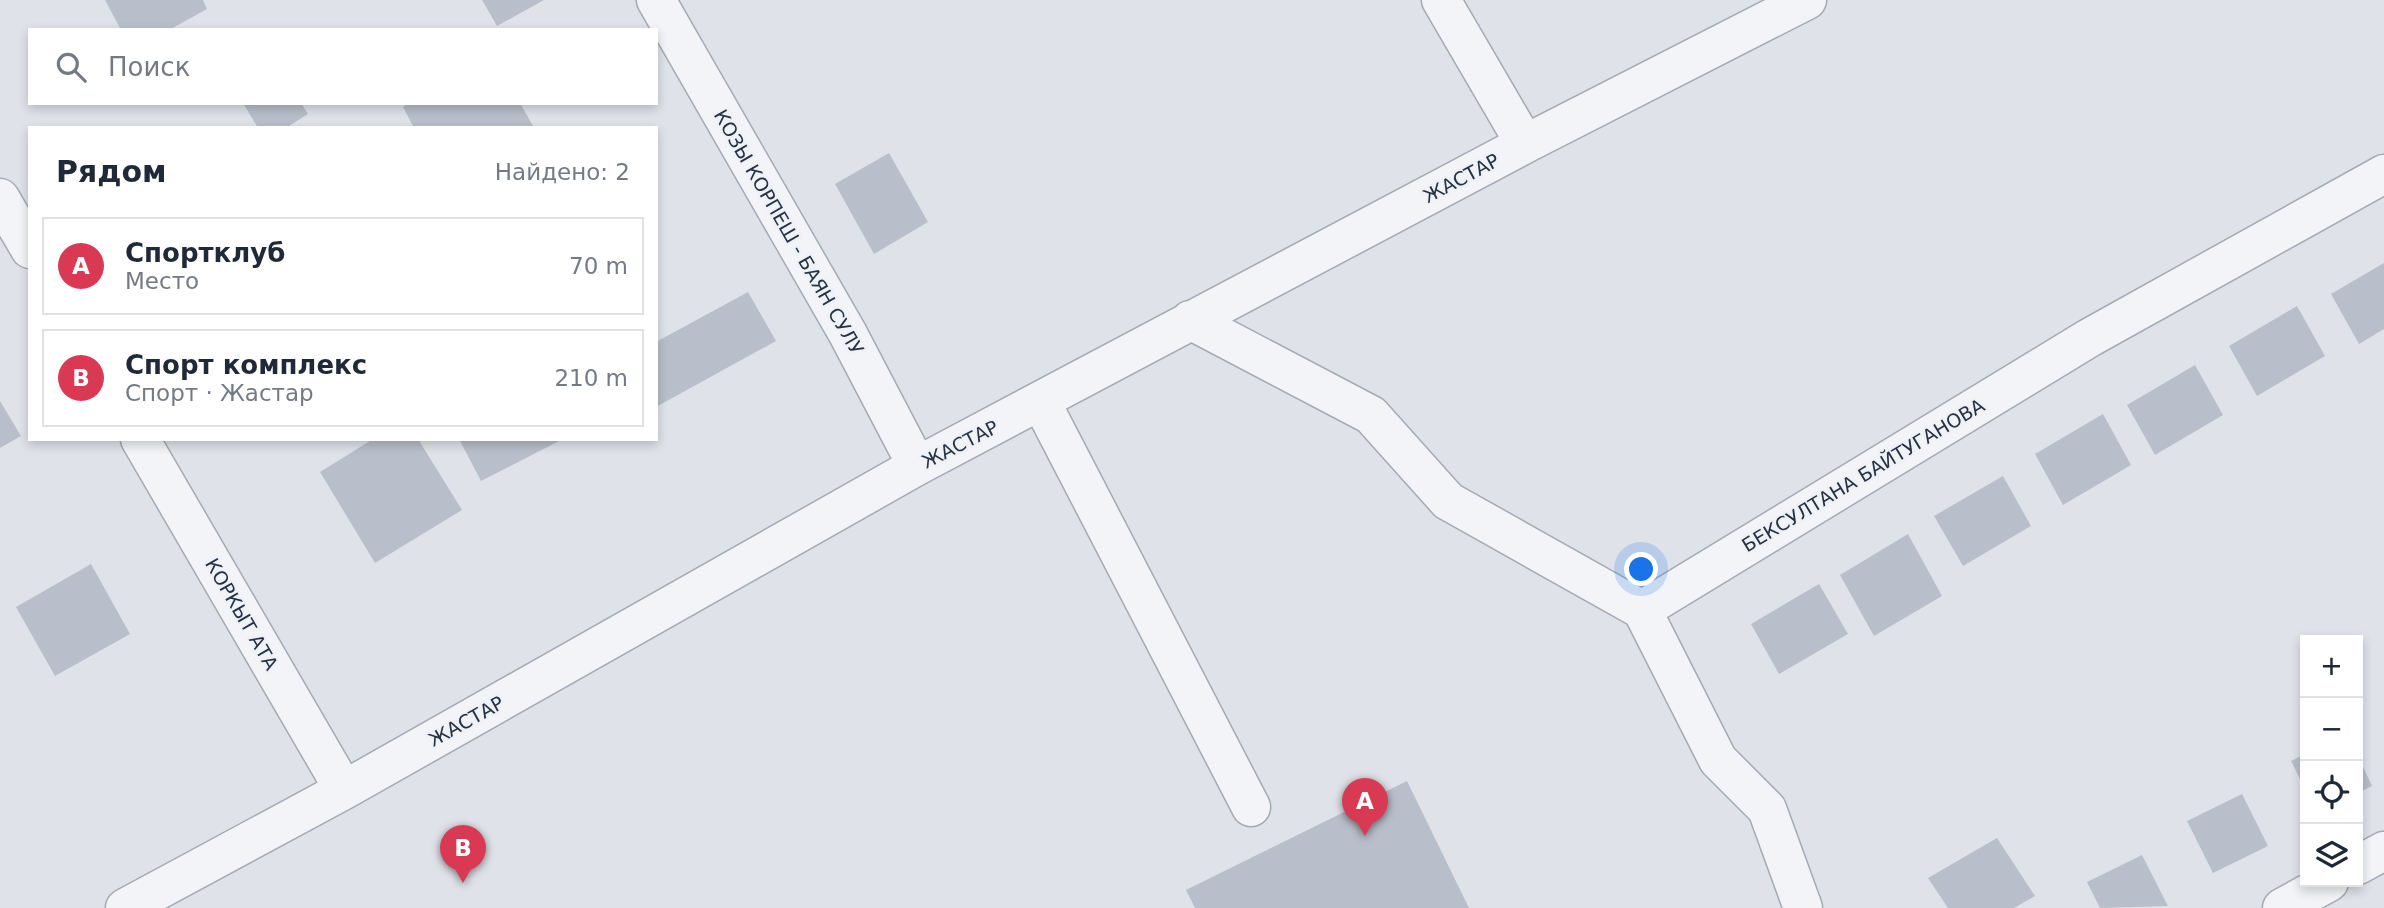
<!DOCTYPE html>
<html lang="ru">
<head>
<meta charset="utf-8">
<style>
	body { margin:0; font-family:"DejaVu Sans",sans-serif; background:#f6f6f7; color:#1f2937 }
	.controls { position:absolute; right:21px; bottom:21px; display:grid; overflow:hidden; border-radius:0px; box-shadow:0 4px 10px #0003 }
	.controls button { width:63px; height:63px; display:grid; place-items:center; padding:0; border:0; border-bottom:2px solid #e0e1e3; background:#fff; color:#1f2937; font:35px sans-serif }
	.you { position:absolute; left:1642px; top:570px; width:24px; height:24px; margin:-18px; border:5px solid #fff; border-radius:50%; background:#1a73e8; box-shadow:0 0 0 10px #1a73e833 }
	.badge { display:grid; place-items:center; width:46px; height:46px; border-radius:50%; background:#d93953; color:#fff; font-size:23px; font-weight:700 }
	.pin { position:absolute; translate:-50% -58px; filter:drop-shadow(0 2px 4px #0008) }
	.pin::after { content:''; position:absolute; top:37px; width:24px; height:21px; background:inherit; clip-path:polygon(0 0,100% 0,50% 100%) }
	.list { margin:0; padding:0; list-style:none }
	h2 { display:flex; justify-content:space-between; align-items:center; height:91px; margin:0; padding:0 28px; font-size:30px }
	h2 small { font-size:23px; font-weight:400; color:#747a83 }
	.list li { display:grid; grid-template-columns:46px 1fr auto; gap:21px; align-items:center; box-sizing:border-box; height:98px; margin:0 14px 14px; padding:0 14px; border:2px solid #e0e1e3; border-radius:0px }
	.list b { display:block; font-size:26px; white-space:nowrap }
	.list p { margin:0; font-size:23px; white-space:nowrap; color:#747a83 }
	.list em { font-size:23px; font-style:normal; color:#747a83 }
	.icon { flex:none; width:38px; height:38px; fill:none; stroke:currentColor; stroke-width:2; stroke-linecap:round; stroke-linejoin:round }
	.map { position:relative; flex:none; width:2384px; height:908px; overflow:hidden }
	.search { position:absolute; background:#fff; box-shadow:0 4px 10px #0003; left:28px; top:28px; width:630px; height:77px; display:flex; align-items:center; gap:18px; box-sizing:border-box; padding:0 24px; border-radius:0px; color:#747a83; font-size:26px }
	.panel { position:absolute; background:#fff; box-shadow:0 4px 10px #0003; left:28px; top:126px; width:630px; height:315px; border-radius:0px }
	.map>svg:first-child { display:block }
	.building { fill:#b8bfca }
	.lines { fill:none; stroke-linecap:round; stroke-linejoin:round }
	.minor-casing { stroke:#a4aab4; stroke-width:41 }
	.minor { stroke:#f2f4f7; stroke-width:38 }
	.labels { text-anchor:middle; dominant-baseline:central; stroke-width:5; stroke-linejoin:round; paint-order:stroke }
	.street-label { font-size:19px; fill:#263142; stroke:#eef2f7 }
</style>
</head>
<body>
<div class="map">
<svg width="2384" height="908" viewBox="0 0 2384 908">
	<rect width="100%" height="100%" fill="#dfe3e9"/>
	<path class="building" d="M105,0H203L207,9L169,30H121Z
		M482,0H544L497,26Z
		M243,103H301L308,114L286,128H258Z
		M409,103H520L533,126L414,128L403,107Z
		M889,153L928,222L874,254L835,184Z
		M2384,263V329L2359,344L2331,294Z
		M748,292L776,341L656,407V342Z
		M2297,306L2325,356L2257,396L2229,346Z
		M2195,365L2223,415L2155,455L2127,405Z
		M0,401L21,436L0,448Z
		M2103,414L2131,465L2063,505L2035,454Z
		M373,439H418L462,510L375,563L320,472Z
		M459,439H563L481,481Z
		M2003,476L2031,526L1963,566L1934,516Z
		M1908,534L1942,596L1874,636L1840,575Z
		M91,564L130,634L55,676L16,607Z
		M1819,584L1848,634L1779,674L1751,624Z
		M2305,754V789L2291,761Z
		M2358,756L2372,786L2358,793Z
		M1407,781L1469,908H1195L1186,890Z
		M2242,794L2268,846L2213,873L2187,821Z
		M1997,838L2035,896L2014,908H1948L1928,878Z
		M2142,855L2168,906L2100,908L2087,882Z"/>
	<g class="lines">
		<defs>
			<path id="minor" d="M656,0L848,334L917,466
				M1441,0L1525,144
				M0,198L30,249
				M1190,320L1371,415L1448,501L1642,610
				M1041,402L1251,807
				M140,439L344,790
				M1642,610L2089,338L2384,174
				M1642,610L1718,760L1767,809L1803,908
				M2358,865L2384,851
				M125,908L344,790L917,466L1525,144L1807,0
				M2282,908L2329,882"/>
		</defs>
		<use href="#minor" class="minor-casing"/>
		<use href="#minor" class="minor"/>
	</g>
	<g class="labels">
		<g class="street-label">
			<text transform="translate(1461 178) rotate(-28)">ЖАСТАР</text>
			<text transform="translate(789 232) rotate(60)">КОЗЫ КОРПЕШ - БАЯН СУЛУ</text>
			<text transform="translate(960 444) rotate(-27)">ЖАСТАР</text>
			<text transform="translate(1863 475) rotate(-31)">БЕКСУЛТАНА БАЙТУГАНОВА</text>
			<text transform="translate(242 614) rotate(60)">КОРКЫТ АТА</text>
			<text transform="translate(466 721) rotate(-29)">ЖАСТАР</text>
		</g>
	</g>
</svg>
<div class="controls">
<button>+</button>
<button>−</button>
<button><svg class="icon" aria-label="locate" viewBox="0 0 24 24"><circle cx="12" cy="12" r="6"/><path d="M12 2v4M12 18v4M2 12h4M18 12h4"/></svg></button>
<button><svg class="icon" aria-label="layers" viewBox="0 0 24 24"><path d="M12 4l9 5-9 5-9-5zM3 14l9 5 9-5"/></svg></button>
</div>
<div class="you"></div>
<div class="pin badge" style="left:1365px;top:836px">A</div>
<div class="pin badge" style="left:463px;top:883px">B</div>
<div class="search"><svg class="icon" aria-label="search" viewBox="0 0 24 24"><circle cx="10" cy="10" r="6"/><path d="M15 15l6 6"/></svg>Поиск</div>
<section class="panel">
<h2>Рядом<small>Найдено: 2</small></h2>
<ul class="list">
<li><span class="badge">A</span><div><b>Спортклуб</b><p>Место</p></div><em>70 m</em></li>
<li><span class="badge">B</span><div><b>Спорт комплекс</b><p>Спорт · Жастар</p></div><em>210 m</em></li>
</ul>
</section>
</div>
</body>
</html>
